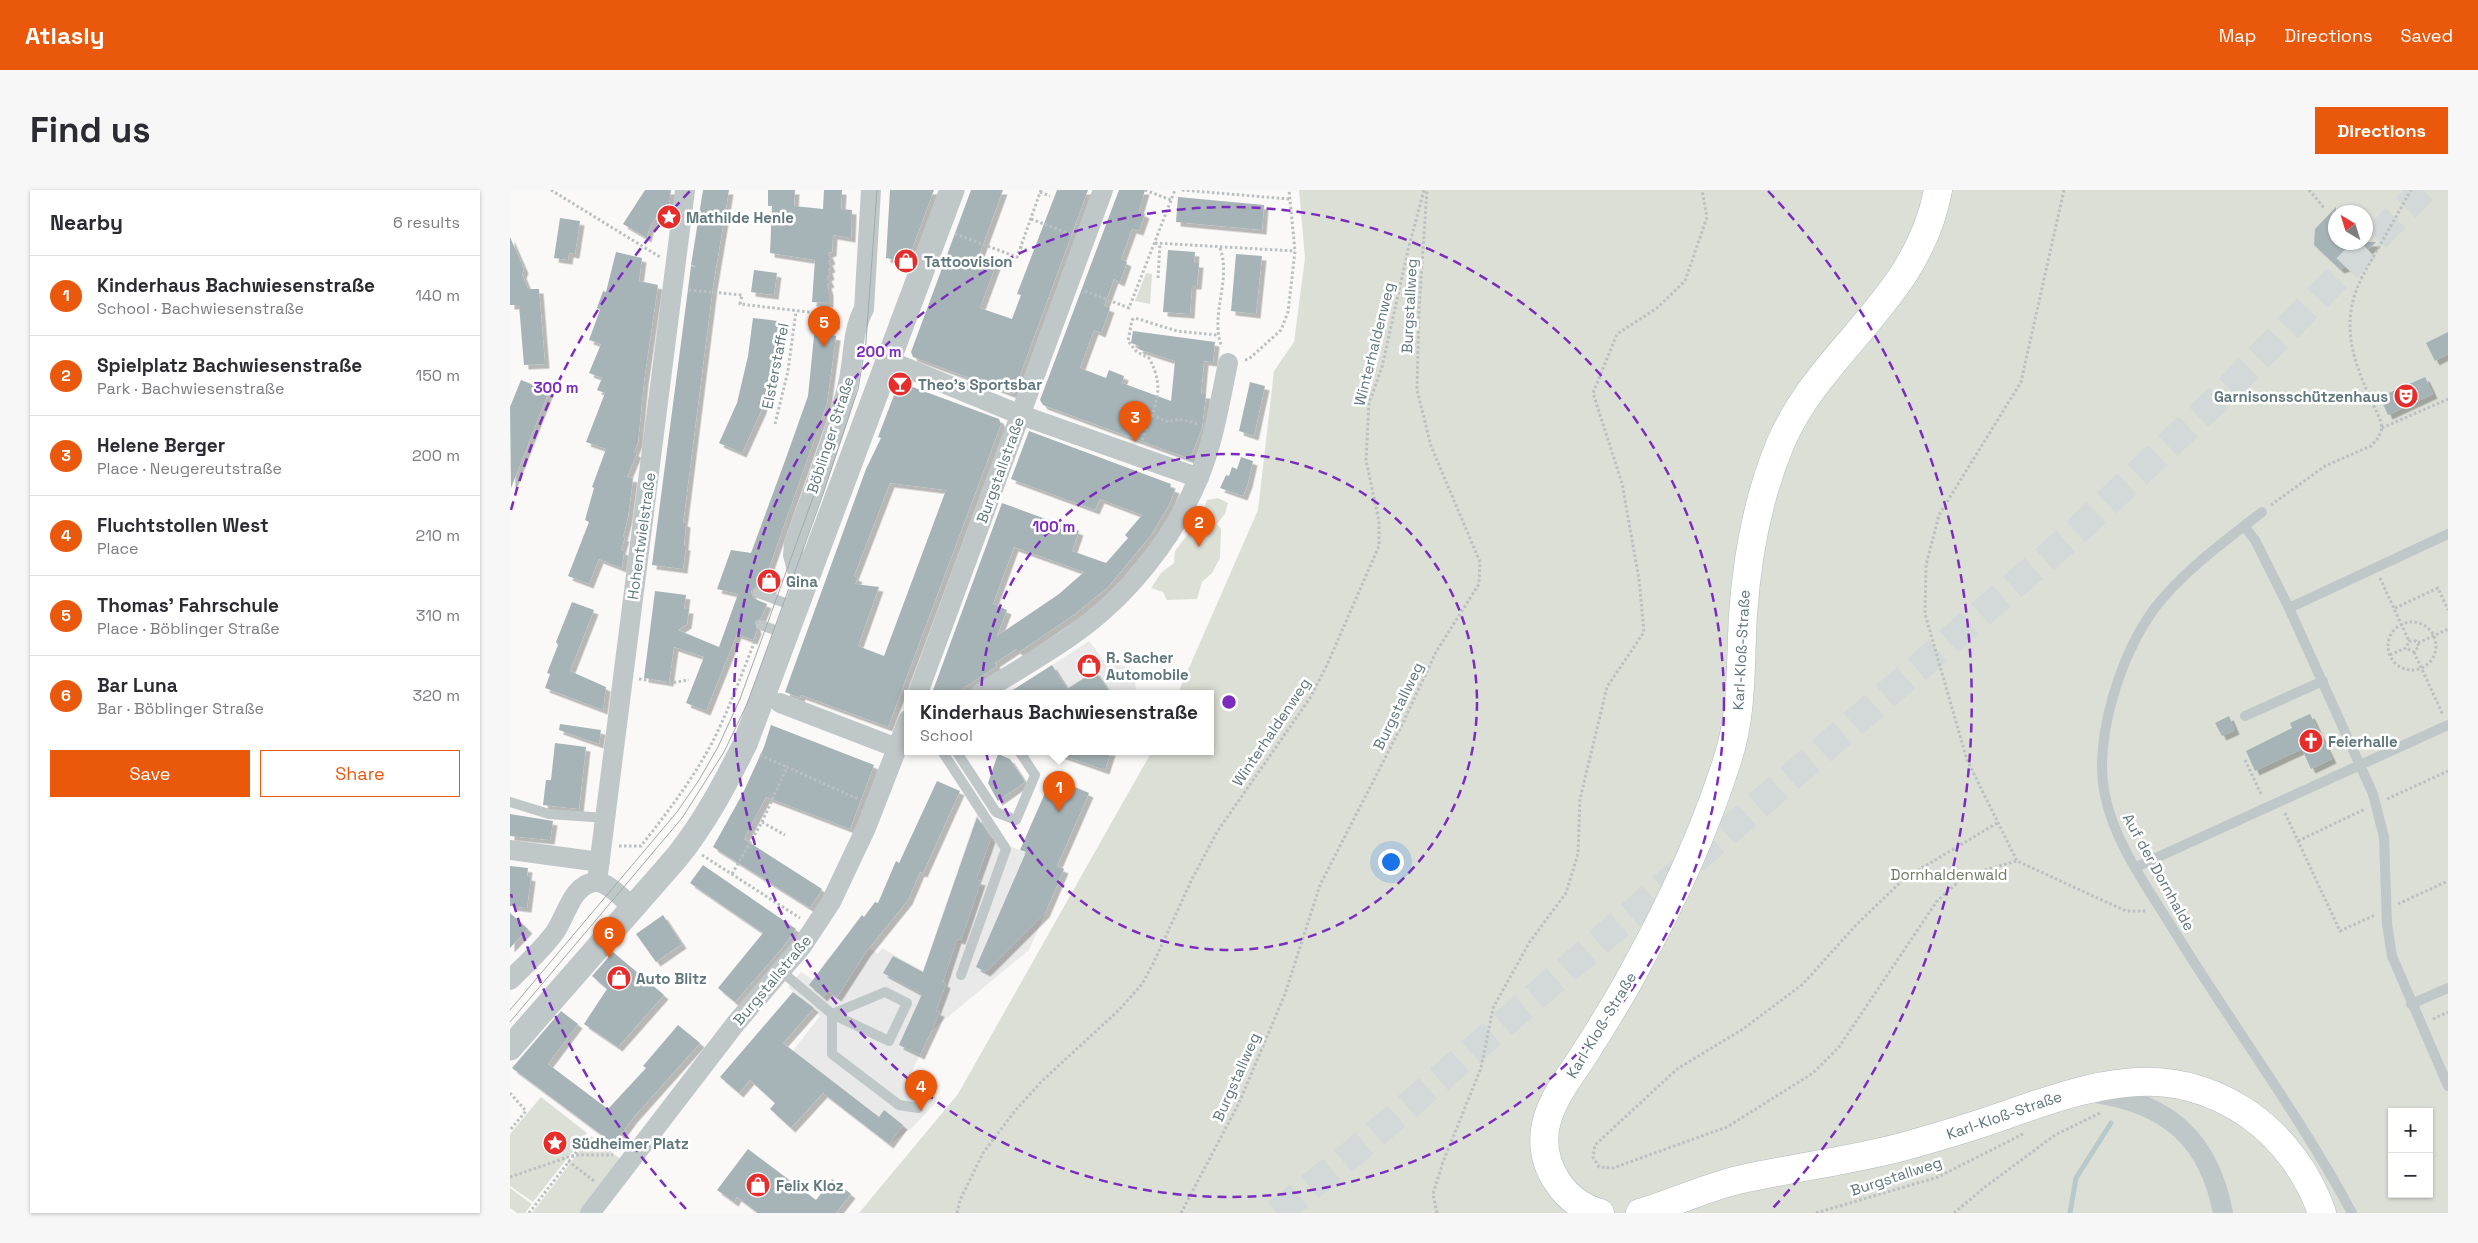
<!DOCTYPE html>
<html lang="en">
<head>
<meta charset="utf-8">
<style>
	body { margin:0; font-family:"Space Grotesk",sans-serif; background:#f7f7f7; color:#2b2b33 }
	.controls { position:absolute; right:15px; bottom:15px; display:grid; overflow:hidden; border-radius:0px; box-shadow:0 1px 4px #0004 }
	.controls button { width:45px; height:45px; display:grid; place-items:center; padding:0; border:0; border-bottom:1px solid #e1e1e2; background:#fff; color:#2b2b33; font:25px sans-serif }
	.compass { position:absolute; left:1818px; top:15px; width:45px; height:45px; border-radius:50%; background:#fff; box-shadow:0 1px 4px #0004; rotate:322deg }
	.you { position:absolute; left:880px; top:671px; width:18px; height:18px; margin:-12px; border:4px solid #fff; border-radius:50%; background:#1a73e8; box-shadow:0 0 0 8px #1a73e833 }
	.badge { display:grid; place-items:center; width:32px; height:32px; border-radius:50%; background:#ea580c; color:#fff; font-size:16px; font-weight:700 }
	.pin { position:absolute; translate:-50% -41px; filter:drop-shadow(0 1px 2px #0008) }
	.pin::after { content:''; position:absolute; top:26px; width:18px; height:15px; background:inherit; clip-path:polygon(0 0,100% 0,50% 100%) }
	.popup { position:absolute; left:394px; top:500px; width:310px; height:65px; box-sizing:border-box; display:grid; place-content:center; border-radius:0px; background:#fff; filter:drop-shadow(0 1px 4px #0005); font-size:16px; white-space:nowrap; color:#7c7c81 }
	.popup b { font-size:19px; color:#2b2b33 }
	.popup::after { content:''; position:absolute; left:50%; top:100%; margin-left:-10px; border:10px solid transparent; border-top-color:#fff }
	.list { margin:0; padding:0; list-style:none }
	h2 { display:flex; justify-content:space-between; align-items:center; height:65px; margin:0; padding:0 20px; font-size:21px }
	h2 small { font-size:16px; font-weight:400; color:#7c7c81 }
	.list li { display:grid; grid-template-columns:32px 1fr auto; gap:15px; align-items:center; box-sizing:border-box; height:80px; padding:0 20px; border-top:1px solid #e1e1e2 }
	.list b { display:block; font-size:19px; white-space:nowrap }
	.list p { margin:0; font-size:16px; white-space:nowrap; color:#7c7c81 }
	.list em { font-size:16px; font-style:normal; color:#7c7c81 }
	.actions { display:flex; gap:10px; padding:15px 20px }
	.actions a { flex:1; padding:11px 0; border:1px solid #ea580c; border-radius:0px; text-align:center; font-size:18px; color:#ea580c }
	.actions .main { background:#ea580c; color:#fff }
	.map { position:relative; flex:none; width:1938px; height:1023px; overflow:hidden; border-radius:0px }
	header { display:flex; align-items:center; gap:30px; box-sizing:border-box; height:70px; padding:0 25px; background:#ea580c; color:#fff }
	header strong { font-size:24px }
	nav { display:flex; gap:28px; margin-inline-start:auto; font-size:18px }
	.intro { display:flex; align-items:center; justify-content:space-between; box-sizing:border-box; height:120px; padding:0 30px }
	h1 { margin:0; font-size:35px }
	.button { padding:12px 22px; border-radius:0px; background:#ea580c; color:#fff; font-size:18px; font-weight:700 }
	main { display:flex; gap:30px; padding:0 30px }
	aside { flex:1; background:#fff; border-radius:0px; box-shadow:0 1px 4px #0004 }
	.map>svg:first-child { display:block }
	.built { fill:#e8e9e8 }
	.green { fill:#dbdfd6; fill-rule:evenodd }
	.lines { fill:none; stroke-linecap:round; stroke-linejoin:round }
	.stream { stroke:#b8c9ca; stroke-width:5 }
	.building { fill:#a7b4b7; fill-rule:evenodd; filter:url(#shadow) }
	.primary-tunnel { stroke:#d3d8d8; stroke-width:28; stroke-dasharray:28 14; stroke-linecap:butt }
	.secondary-casing { stroke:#b2bcbe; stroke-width:29 }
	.path { stroke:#bac0c1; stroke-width:3; stroke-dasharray:2.5 2.5; stroke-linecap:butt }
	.service { stroke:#c0c7c9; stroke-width:10 }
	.minor { stroke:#c0c7c9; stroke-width:20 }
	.tertiary { stroke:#c0c7c9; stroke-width:25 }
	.secondary { stroke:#fff; stroke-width:28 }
	.tram { stroke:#9fabae; stroke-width:1 }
	.ring { fill:none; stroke:#7b2cbf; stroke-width:2.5; stroke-dasharray:9 6 }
	.labels { text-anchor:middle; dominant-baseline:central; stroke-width:5; stroke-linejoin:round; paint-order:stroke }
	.poi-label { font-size:15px; font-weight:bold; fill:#5f777d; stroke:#fff; text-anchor:start }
	.street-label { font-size:15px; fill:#5f777d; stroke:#fff }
	.park-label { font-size:15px; fill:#6d7a63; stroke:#fff }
	.centre { fill:#7b2cbf; stroke:#fff; stroke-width:2.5 }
	.ring-label { font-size:15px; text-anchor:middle; font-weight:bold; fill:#7b2cbf; stroke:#fff; stroke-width:5; stroke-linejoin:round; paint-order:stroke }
</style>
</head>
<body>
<header>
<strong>Atlasly</strong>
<nav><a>Map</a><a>Directions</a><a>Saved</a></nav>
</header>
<div class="intro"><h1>Find us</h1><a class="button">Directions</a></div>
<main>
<aside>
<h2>Nearby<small>6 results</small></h2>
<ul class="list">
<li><span class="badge">1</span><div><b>Kinderhaus Bachwiesenstraße</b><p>School · Bachwiesenstraße</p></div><em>140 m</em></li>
<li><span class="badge">2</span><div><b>Spielplatz Bachwiesenstraße</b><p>Park · Bachwiesenstraße</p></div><em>150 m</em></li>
<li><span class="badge">3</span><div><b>Helene Berger</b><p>Place · Neugereutstraße</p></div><em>200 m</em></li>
<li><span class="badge">4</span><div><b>Fluchtstollen West</b><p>Place</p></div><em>210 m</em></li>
<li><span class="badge">5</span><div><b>Thomas' Fahrschule</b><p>Place · Böblinger Straße</p></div><em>310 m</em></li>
<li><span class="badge">6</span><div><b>Bar Luna</b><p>Bar · Böblinger Straße</p></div><em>320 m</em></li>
</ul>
<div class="actions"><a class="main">Save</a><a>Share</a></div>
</aside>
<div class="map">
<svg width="1938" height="1023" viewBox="0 0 1938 1023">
	<defs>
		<filter id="shadow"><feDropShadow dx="4.5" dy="4.5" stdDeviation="0" flood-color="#0004"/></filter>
	</defs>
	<rect width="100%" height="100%" fill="#faf9f7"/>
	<path class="built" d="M579,451L594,471L622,478L627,503H554L553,493L542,475Z
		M426,561H438L500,656L554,679L519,760L422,840L399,887L427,908L426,912L403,937L379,954L274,872L310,826L278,797L291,782L303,790L319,767L342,783L359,758L368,764L372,758L413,781L467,624Z"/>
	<path class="green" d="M789,0H1938V1023H349L448,904L642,561H700V503H668L748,320L764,181L784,152L795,68ZM1826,22H1856V52H1826ZM1882,922H1919V1004H1882Z
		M636,83L642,84L640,114L625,111Z
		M708,308L718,313L715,324L707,334L711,339L710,368L702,383L692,392L687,409L657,410L653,402L641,398L651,383L664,373L665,361L691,327L697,310Z
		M31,907L77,943L23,1012L0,996V944Z
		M81,946L113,971L73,1023H22Z
		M0,998L22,1014L15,1023H7L0,1018Z"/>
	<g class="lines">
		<path class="stream" d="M1560,1023L1566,988L1601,933"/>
	</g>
	<path class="building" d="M135,0H161L158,23L150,20L139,39L137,48L113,34Z
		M193,0H219L203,96L174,326L173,332L176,333L174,356H176L173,379L142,375L181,76L186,77L181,75Z
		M258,0H285L284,16L313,19L314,0H332L331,19L342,20L341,48L323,45L322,62L318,63L321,70L318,71L321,78L318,79L320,85L317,87L320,93L317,94L319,101V113L302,112L305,70L260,63L262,16H258Z
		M380,0H424L397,72L376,68Z
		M461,0H493L468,68L486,75L470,118L502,129L511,105L507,104L547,0H578L503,204L403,167L401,162Z
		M609,0H635L629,21L635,24L629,41L622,39L611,69L617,72L610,92L604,89L594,116L600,118L591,143L584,140L570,178L596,188L599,180L614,186L612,193L661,211L665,171L628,159L629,156L621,153L623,141L705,152L703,172L694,171L691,204H696L692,238L680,269L533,215L530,210Z
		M668,7L754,15L752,40L666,32Z
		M1826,17V52H1866L1843,75L1830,79L1804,55L1805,39Z
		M50,28L70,31L65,64L59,63L58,70L44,68Z
		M0,47L14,79L12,84L18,99H29L35,174L14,175L9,115H0Z
		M658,60L685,62L684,73H689L687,95H682L680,124L653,122Z
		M106,62L132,68L129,91L148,95L134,191L128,252L124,262L127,263L117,287L123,288L118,327L113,347H115L111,360L114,361L112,378L89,369L79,394L58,386L79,332L75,330L84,298L82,297L96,259L76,252L95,203L87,200L92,188L79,183L91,154L79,150L90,120L87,118L93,101L96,102Z
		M726,64L752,66L746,124L721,121Z
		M244,80L267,83L264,105L241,102Z
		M306,126L321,127L319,145L326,146L317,213L258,381L268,384L261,401L247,396L241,401L243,408L257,414L251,428L245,432L247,440L243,450L227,444L196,521L176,513L194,467L164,457L159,492L134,488L145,401L176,405L174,419H179L177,434L168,440L209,457L228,404L207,399L221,360L241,363L276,268L298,206Z
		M243,128L268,131L263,170L252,219L232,263L209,253L227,213L238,166Z
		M1938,142V164L1925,171L1916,153Z
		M1915,187L1923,204L1878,225L1870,207Z
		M11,190L39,201L1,298L0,217Z
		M389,192L489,229L491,234L378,537L291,505L290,508L275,502L356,279L371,248L368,247ZM380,293L436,300L374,466L348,456L369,397L345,394L348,388L344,386Z
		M740,192L755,196L744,246L729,241Z
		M519,241L661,294L660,297L665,299L659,315L641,345L598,397L565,424L509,462L506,459L485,473L487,476L446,503H422L492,313L569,341L562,361L596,373L618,348L615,345L632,325L590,309L585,320L501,289ZM504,357L574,382L549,404L487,446L497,420L483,414Z
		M731,267L743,271L738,293L733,306L710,298L716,285L719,286L722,277L727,279Z
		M62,412L84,420L60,481L96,497L93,520L35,498L40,484L37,483L48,455L46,452Z
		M542,475L557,499L585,481L600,503H498Z
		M1800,524L1822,569L1801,579L1792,559L1745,581L1736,561L1782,538L1780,533Z
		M1719,526L1725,540L1712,546L1705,533Z
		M50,534L91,540L89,554L49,540Z
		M261,535L364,575L340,639L256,607L234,649L312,699L300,718L203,657L233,603L254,557Z
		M45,553L76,557L69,619L33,615L36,590H41Z
		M546,561H601L595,580L546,563Z
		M488,564L500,569L515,592L488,611L478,593Z
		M542,587L579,603L547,676L554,679L535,723L476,782L466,777L516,662L510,660Z
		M427,591L450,601L413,683L410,682L398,710L356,762L327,807L318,801L313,807L299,795L352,725L354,727L365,712L368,713L386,671L389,673Z
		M0,624L43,631L40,650L0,646Z
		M467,627L481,648L466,690L471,691L451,750L447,749L433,792L436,794L426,821L430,822L410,865L389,855L412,804L373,783L383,766L413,782Z
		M193,675L286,739L273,757L225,812L208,798L253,743L180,693Z
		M0,676L18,678L17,686L21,687L17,718L0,716Z
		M0,723L18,739L0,758Z
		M153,725L172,754L146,772L126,744Z
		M103,762L154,805L108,857L74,834L97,799L82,786Z
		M283,802L304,818L273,853L369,927L374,920L393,935L379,954L313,903L281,938L260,919L265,913L240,890L229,903L210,887Z
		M51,821L68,834L38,874L98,919L136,878L133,876L168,835L190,853L123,928L104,954L2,878Z
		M238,959L306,1010L322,989L341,1004L326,1023H248L227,1007L224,1012L207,1000Z"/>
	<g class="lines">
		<path class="primary-tunnel" d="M767,1023L843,963L1558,349L1715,202L1913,0"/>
		<defs>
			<path id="secondary" d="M1090,1023C1054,1013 1030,977 1035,940C1039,911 1060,887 1075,863C1092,836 1110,808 1125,779C1162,712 1195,641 1218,568C1233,521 1230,474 1233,425C1237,366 1248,307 1271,252C1313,157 1408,109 1428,0
				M1130,1023C1163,1013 1195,998 1228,990C1282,978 1338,971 1392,957C1424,948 1456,939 1487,928C1576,897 1656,866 1741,926C1774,950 1799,985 1812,1023"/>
		</defs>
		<use href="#secondary" class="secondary-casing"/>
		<path class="path" d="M41,0L150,67
			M635,0L661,10
			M672,0L779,9
			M1554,0L1511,192L1429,325L1416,375L1415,424L1457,570L1507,671L1616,721H1636
			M1799,0L1815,19
			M530,2L540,6
			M521,29L560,44
			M445,44L507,67L531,0
			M645,53L785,61
			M510,57L519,61
			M710,58C722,90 699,126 712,157
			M648,88L650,53
			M179,100L232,105L230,114L324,125L322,137L330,138
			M575,101L619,118L665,0
			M735,170L739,169L771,140L778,122L785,61L779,0
			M642,225L659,232L669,229L689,234
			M265,234L278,181L286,121
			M1872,238L1938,209
			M632,250C644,218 657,201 639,168L627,162L618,151L622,130L625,128L667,141L707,145
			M1761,315L1815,276L1861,256L1869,247L1872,238L1870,229C1847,180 1826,139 1852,87L1901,0
			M1870,388L1899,451
			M265,397L270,384
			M1885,418L1928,398L1938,420
			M1878 456a24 24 0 1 1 48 0a24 24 0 1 1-48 0Z
			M1908,453L1938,439
			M1904,462L1933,525
			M1880,465L1896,458L1899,451H1906L1909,456L1904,462L1896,458
			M129,489L160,493L179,490
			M250,565L277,577
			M1735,570L1752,606
			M1877,609L1938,581
			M1775,623L1830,741L1865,725
			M252,632L275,645
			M1487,633L1395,688L1347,734L1293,794L1233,839L1167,879L1085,955L1083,967L1089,977L1103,978L1217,937L1303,883L1329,857L1427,711L1456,685L1507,671
			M1788,651L1855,619
			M109,656H131C157,623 183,589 203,551C220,517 233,481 247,445
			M192,665L290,728
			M222,684L252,632L277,577L348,609
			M1888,714L1938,691
			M1923,829L1938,822
			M0,903L16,921L0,940
			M58,971L84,991
			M0,987L64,965H103
			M19,1023L67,961
			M447,1023L450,1010L473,963L504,922L532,891L610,819L632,794L643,774L682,689L707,642L800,508L817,475L869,356V331L856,270L859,213L872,177L898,60L914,0
			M671,1023L729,913L775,804L810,695L891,537L926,462L969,394L970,372L921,256L907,200L909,119L917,0
			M927,1023L923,1004L933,972L971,878L983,818L1019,753L1056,703L1068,664L1070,609L1097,497L1134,442L1129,389L1112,293L1083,203L1107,144L1147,118L1175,91L1197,27L1192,0
			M1306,1023L1428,987L1515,943
			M1444,1023L1475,997L1545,945L1590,923"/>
		<path class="service" d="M1752,322C1715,351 1673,381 1644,419C1611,465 1583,548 1595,605C1604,651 1635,694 1660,734C1719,831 1788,922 1842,1023
			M1734,336L1745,350L1779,418
			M1938,344L1779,418L1863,604L1874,647L1877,734L1882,766L1938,896
			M248,403L286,417
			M251,435L276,444
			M1735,526L1813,491
			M432,561L496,659L451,785
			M446,561L486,622L506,630L525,585L509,561
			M0,612L39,624L96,628
			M1626,677L1938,535
			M271,781L322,824L379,851L397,813L375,802L322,824V864L389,915L408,918
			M1901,814L1938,798"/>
		<path class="minor" d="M377,170L511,225L689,288
			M292,398L283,365L284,354C302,303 323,251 337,198C344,173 341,142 354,119L361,0
			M408,503L593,0
			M471,503C502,483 535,465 564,444C618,406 664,348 689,287C704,250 710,211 718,173
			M270,513L387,558
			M0,660L90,672
			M87,692L175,0
			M0,790C15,775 33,759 45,742C56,727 62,694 85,692C98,691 114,710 123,718
			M1586,903C1659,914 1699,950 1713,1023
			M80,1023L226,833L292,756L321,712L356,638L398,530"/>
		<path class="tertiary" d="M0,858L167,667C195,632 215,594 235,554L442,0"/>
		<use href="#secondary" class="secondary"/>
		<path class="tram" d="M0,820L167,622L189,590L208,557L230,509L321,258
			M0,832L172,628L214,562L237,514L312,307L348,199L356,152L367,0"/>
	</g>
	<g class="ring">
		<circle cx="719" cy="512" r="248"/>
		<circle cx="719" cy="512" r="495"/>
		<path d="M176 1019A743 743 0 0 1 1 704M1 320A743 743 0 0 1 180 1M1258 1A743 743 0 0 1 1262 1019"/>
	</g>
	<defs>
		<symbol id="sight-disc" viewBox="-11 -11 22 22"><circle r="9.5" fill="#e62d2b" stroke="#fff"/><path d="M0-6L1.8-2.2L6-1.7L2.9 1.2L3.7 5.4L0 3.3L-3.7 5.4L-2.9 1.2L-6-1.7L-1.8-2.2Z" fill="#fff"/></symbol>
		<symbol id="shop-disc" viewBox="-11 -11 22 22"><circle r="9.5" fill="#e62d2b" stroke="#fff"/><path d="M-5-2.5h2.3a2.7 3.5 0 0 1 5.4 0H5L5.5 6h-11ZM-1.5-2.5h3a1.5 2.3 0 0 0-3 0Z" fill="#fff"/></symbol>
		<symbol id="bar-disc" viewBox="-11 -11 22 22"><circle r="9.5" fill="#e62d2b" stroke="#fff"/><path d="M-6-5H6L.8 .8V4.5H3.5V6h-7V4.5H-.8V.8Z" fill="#fff"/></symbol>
		<symbol id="theatre-disc" viewBox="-11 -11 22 22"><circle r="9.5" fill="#e62d2b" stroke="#fff"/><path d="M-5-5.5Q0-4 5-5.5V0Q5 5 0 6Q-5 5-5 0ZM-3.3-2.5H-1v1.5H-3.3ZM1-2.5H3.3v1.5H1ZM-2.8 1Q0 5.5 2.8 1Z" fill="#fff"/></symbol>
		<symbol id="church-disc" viewBox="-11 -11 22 22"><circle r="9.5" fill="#e62d2b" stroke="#fff"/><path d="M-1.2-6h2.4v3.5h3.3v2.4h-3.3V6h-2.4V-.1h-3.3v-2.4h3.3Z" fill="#fff"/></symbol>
	</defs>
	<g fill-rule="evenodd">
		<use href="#sight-disc" x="145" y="13" width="28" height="28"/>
		<use href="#shop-disc" x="382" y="57" width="28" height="28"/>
		<use href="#bar-disc" x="376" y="180" width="28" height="28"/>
		<use href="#theatre-disc" x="1882" y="192" width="28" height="28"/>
		<use href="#shop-disc" x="245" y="377" width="28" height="28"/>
		<use href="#shop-disc" x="565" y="462" width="28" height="28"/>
		<use href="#church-disc" x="1787" y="537" width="28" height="28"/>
		<use href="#shop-disc" x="95" y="774" width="28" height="28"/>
		<use href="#sight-disc" x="31" y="939" width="28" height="28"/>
		<use href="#shop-disc" x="234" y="981" width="28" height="28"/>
	</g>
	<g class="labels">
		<g class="poi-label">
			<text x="176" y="27">Mathilde Henle</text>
			<text x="414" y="71">Tattoovision</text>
			<text x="408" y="194">Theo's Sportsbar</text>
			<text x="1878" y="206" text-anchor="end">Garnisonsschützenhaus</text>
			<text x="276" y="391">Gina</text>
			<text x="596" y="467">R. Sacher<tspan x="596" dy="17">Automobile</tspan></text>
			<text x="1818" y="551">Feierhalle</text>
			<text x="126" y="788">Auto Blitz</text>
			<text x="62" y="953">Südheimer Platz</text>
			<text x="266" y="995">Felix Kloz</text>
		</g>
		<g class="street-label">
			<text transform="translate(899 116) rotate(-87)">Burgstallweg</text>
			<text transform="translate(864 154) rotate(-76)">Winterhaldenweg</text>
			<text transform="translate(265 176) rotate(-79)">Elsterstaffel</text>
			<text transform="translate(320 245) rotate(-72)">Böblinger Straße</text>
			<text transform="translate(490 280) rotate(-70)">Burgstallstraße</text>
			<text transform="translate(131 346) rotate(-82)">Hohentwielstraße</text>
			<text transform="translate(1231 460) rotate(-87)">Karl-Kloß-Straße</text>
			<text transform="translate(888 516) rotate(-64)">Burgstallweg</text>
			<text transform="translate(761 542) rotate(-56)">Winterhaldenweg</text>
			<text transform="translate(1649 682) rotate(61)">Auf der Dornhalde</text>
			<text transform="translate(262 790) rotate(-50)">Burgstallstraße</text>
			<text transform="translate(1091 835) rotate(-59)">Karl-Kloß-Straße</text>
			<text transform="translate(726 887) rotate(-66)">Burgstallweg</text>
			<text transform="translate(1494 925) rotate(-19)">Karl-Kloß-Straße</text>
			<text transform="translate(1386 986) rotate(-18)">Burgstallweg</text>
		</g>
		<g class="park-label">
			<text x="1439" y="684">Dornhaldenwald</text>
		</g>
	</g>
	<circle cx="719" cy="512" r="8" class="centre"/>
	<g class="ring-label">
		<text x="369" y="167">200 m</text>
		<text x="46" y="203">300 m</text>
		<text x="544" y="342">100 m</text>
	</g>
</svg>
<div class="controls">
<button>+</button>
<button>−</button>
</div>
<svg class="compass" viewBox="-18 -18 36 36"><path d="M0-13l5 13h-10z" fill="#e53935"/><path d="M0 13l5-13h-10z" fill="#7c7c81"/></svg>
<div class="you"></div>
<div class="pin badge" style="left:549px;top:622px">1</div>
<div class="popup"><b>Kinderhaus Bachwiesenstraße</b>School</div>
<div class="pin badge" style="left:689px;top:357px">2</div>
<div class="pin badge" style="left:625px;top:252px">3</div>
<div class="pin badge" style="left:411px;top:921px">4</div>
<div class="pin badge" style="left:314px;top:157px">5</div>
<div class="pin badge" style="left:99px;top:768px">6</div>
</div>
</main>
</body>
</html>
